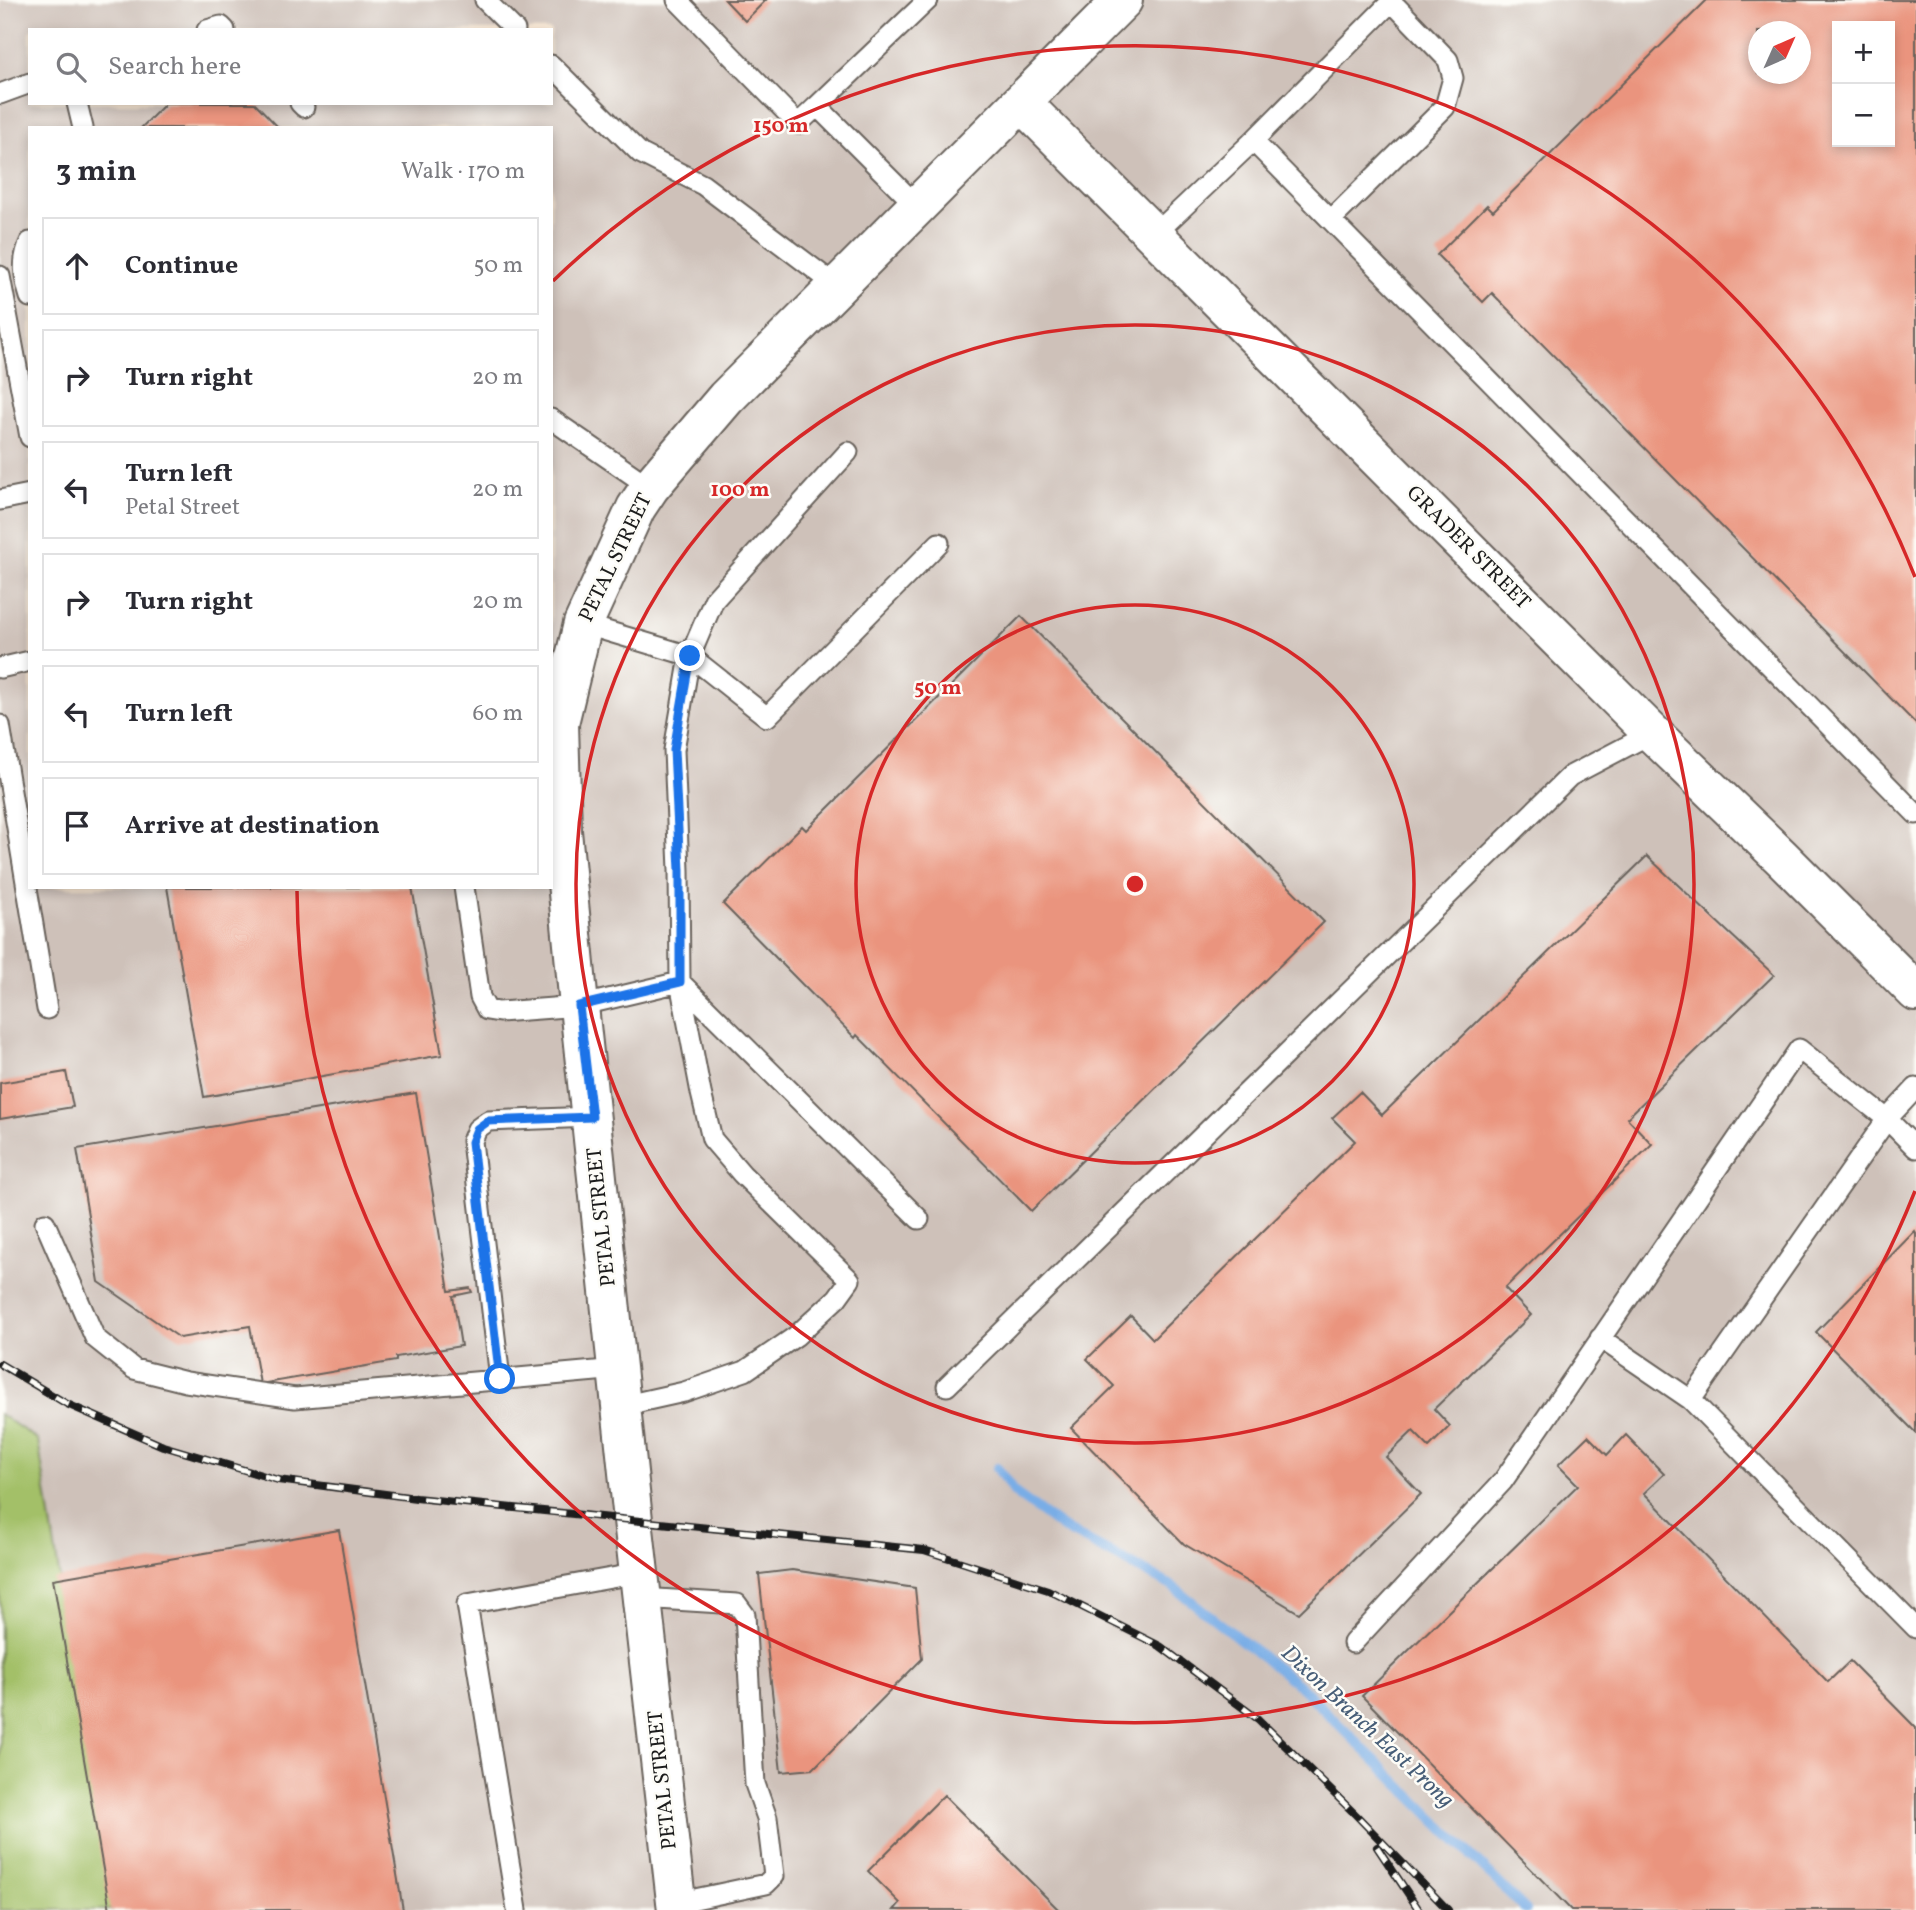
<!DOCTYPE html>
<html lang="en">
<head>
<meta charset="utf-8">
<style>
	body { margin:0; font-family:Vollkorn,serif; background:#f2f2f3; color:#2b2b33 }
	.controls { position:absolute; right:21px; top:21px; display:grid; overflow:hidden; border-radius:0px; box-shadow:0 4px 10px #0003 }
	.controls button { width:63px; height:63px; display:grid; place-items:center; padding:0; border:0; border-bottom:2px solid #e1e1e2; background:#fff; color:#2b2b33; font:35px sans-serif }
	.compass { position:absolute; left:1748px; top:21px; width:63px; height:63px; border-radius:50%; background:#fff; box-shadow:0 4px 10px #0003; rotate:45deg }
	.stop { position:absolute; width:21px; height:21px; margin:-16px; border:5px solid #1a73e8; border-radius:50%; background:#fff }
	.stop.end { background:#1a73e8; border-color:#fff; box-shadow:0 2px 7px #0008 }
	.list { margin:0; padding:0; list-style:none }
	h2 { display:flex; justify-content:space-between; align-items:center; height:91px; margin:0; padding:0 28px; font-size:30px }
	h2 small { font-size:23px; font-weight:400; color:#7c7c81 }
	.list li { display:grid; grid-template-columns:46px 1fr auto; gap:21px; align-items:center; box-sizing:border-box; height:98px; margin:0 14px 14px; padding:0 14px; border:2px solid #e1e1e2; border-radius:0px }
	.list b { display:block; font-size:26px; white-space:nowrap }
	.list p { margin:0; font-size:23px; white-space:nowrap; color:#7c7c81 }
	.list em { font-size:23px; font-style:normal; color:#7c7c81 }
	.icon { flex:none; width:38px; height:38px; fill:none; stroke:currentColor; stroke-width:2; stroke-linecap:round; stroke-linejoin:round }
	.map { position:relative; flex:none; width:1916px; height:1910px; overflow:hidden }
	.search { position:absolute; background:#fff; box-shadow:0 4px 10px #0003; left:28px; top:28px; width:525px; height:77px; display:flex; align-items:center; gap:18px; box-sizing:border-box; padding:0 24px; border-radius:0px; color:#7c7c81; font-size:26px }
	.panel { position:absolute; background:#fff; box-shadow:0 4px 10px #0003; left:28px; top:126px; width:525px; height:763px; border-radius:0px }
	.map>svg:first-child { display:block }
	.industrial { fill:#cec1b9; fill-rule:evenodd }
	.green { fill:#a3c068; stroke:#606e42; stroke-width:2 }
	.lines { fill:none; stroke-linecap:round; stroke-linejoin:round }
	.stream { stroke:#79ade6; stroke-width:10 }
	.building { fill:#ea947e; fill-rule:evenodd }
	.lane-casing { stroke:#69625b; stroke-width:23 }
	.street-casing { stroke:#69625b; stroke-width:42 }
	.lane { stroke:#fff; stroke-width:19 }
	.street { stroke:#fff; stroke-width:38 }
	.rail-casing { stroke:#1c1c1c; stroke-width:8 }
	.rail { stroke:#fdfcf7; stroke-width:5; stroke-dasharray:16; stroke-linecap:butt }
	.route { stroke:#1a73e8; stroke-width:9 }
	.ring { fill:none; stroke:#d62828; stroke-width:3.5 }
	.labels { text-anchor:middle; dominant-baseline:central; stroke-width:5; stroke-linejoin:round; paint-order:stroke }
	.street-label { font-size:21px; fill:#1c1c1c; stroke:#fdfcf7 }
	.water-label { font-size:23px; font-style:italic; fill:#465d77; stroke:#fdfcf7 }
	.centre { fill:#d62828; stroke:#fdfcf7; stroke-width:3.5 }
	.ring-label { font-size:21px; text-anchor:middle; font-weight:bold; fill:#d62828; stroke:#fdfcf7; stroke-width:5; stroke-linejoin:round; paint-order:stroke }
</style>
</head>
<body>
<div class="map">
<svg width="1916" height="1910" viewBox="0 0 1916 1910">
	<rect width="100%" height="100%" fill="#fdfcf7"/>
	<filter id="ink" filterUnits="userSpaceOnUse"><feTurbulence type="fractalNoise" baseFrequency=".0143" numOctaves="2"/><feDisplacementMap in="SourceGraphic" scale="14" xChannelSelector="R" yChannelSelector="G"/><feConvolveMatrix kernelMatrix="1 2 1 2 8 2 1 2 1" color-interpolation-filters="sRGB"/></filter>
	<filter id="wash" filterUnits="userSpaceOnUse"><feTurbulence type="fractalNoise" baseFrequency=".00686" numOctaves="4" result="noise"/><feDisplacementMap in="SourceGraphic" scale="28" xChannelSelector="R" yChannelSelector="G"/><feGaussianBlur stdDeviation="1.57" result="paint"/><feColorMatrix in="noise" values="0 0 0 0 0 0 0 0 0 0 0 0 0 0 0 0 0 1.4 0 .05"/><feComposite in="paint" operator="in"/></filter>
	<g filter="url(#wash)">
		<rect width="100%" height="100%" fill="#f7e5d0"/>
		<path class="industrial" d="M0,0H1916V1910H0ZM1837,26H1890V142H1837ZM30,30H551V103H30ZM1758,32H1800V74H1758ZM30,128H551V887H30Z"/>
		<path class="green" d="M0,1414L38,1440L112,1910H0Z"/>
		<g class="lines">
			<path class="stream" d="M997,1468L1015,1493L1061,1527L1172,1586L1301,1687L1526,1910"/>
		</g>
		<g id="blocks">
			<path class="building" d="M725,0H766L745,21Z
				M1707,0H1916V724L1492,293L1483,302L1437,255L1487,205L1493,211ZM1837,26H1890V142H1837ZM1758,32H1800V74H1758Z
				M166,103H255L279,128H141Z
				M1021,616L1324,922L1031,1211L857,1035L855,1038L723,904L802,826L806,830Z
				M1647,856L1774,975L1627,1118L1652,1144L1505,1288L1531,1315L1434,1409L1450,1426L1429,1447L1413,1431L1386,1457L1421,1494L1299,1613L1184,1544L1071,1428L1114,1386L1087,1359L1131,1316L1153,1339L1355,1141L1332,1118L1360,1092L1382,1115Z
				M167,887H412L442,1055L204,1097Z
				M66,1072L73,1107L0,1119V1083Z
				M416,1093L449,1291L470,1288L472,1292L453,1296L461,1346L396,1357V1361L260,1384L250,1326L180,1338L99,1282L77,1149Z
				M1915,1231L1916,1233V1433L1816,1332Z
				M1626,1435L1664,1474L1644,1493L1828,1682L1850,1661L1916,1728V1910H1571L1362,1696L1578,1485L1558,1465L1588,1436L1607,1455Z
				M339,1530L403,1910H110L53,1579Z
				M792,1570L915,1588L922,1659L813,1769L781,1772L759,1574Z
				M944,1795L1059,1910H894L900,1903L868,1871Z"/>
		</g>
	</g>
	<g filter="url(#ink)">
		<use href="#blocks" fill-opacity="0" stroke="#69625b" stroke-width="2"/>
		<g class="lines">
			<defs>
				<path id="lane" d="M485,0L515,30
					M677,0L798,124L817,106
					M207,30L221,26L225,30
					M551,65L640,153L703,185L838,287
					M0,94L30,83
					M77,103L83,128
					M300,103L304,107
					M1253,141L1916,814
					M918,207L817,106L928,0
					M1331,220L1445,107L1453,78L1448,60L1391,1
					M1154,235L1253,141L1393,0
					M30,242C21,260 24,278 30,297
					M0,276L30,437
					M551,419L650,487
					M0,500L30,494
					M583,624L690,656L767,717L939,543
					M0,668L30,661
					M0,725L47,1009
					M464,887L480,997L487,1010L499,1012L579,1006L680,982L919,1219
					M1916,1148L1887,1119L1691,1400L1916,1628
					M45,1223L95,1338L134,1369L186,1382L295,1398L618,1369
					M1600,1338L1691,1400
					M500,1379L472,1141L477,1129L488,1121L592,1117
					M947,1386L1570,776L1652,733
					M621,1406L684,1392L745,1371L796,1336L837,1298L850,1280L742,1174L712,1139L701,1093L680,982L679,870L674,750L690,656L714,600L848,452
					M642,1598L737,1604L745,1615L755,1784L767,1818L774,1876L766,1884L676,1903
					M1353,1643L1503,1481L1799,1049L1887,1119L1916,1088
					M517,1910L467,1604L639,1573"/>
				<path id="street" d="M1022,103L1652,733L1781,857L1916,992
					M677,1910L633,1520L579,1006L562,831L559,723L583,624L636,508L650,487L726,398L1123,0"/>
			</defs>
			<use href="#lane" class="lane-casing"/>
			<use href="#street" class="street-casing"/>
			<use href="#lane" class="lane"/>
			<use href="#street" class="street"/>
			<defs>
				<path id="rail" d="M0,1364L67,1404L163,1446L278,1480L416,1498L924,1550L1048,1590L1160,1646L1258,1719L1356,1815L1448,1910
					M1377,1847L1419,1910"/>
			</defs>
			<use href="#rail" class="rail-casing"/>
			<use href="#rail" class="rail"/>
		</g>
	</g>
	<g class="lines" filter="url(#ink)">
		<path class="route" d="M500,1379L472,1142L477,1129L488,1121L592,1117L579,1006L680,982V870L674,750L690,656"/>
	</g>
	<g class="ring">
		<circle cx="1135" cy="884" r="279"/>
		<circle cx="1135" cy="884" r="559"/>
		<path d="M1915 1191A838 838 0 0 1 297 891M553 281A838 838 0 0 1 1915 577"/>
	</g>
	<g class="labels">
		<g class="street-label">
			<text transform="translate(1468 548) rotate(45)">GRADER STREET</text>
			<text transform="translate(616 558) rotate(-64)">PETAL STREET</text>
			<text transform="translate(602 1217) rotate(-96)">PETAL STREET</text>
			<text transform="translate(663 1780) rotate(-96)">PETAL STREET</text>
		</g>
		<g class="water-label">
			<text transform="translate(1367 1727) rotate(43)">Dixon Branch East Prong</text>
		</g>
	</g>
	<circle cx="1135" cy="884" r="10" class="centre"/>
	<g class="ring-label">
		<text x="781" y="132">150 m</text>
		<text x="740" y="496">100 m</text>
		<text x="938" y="694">50 m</text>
	</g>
</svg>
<div class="controls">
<button>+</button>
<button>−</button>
</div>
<svg class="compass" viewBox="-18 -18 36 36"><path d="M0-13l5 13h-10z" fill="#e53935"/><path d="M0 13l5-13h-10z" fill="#7c7c81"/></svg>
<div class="stop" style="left:500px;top:1379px"></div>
<div class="stop end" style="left:690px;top:656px"></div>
<div class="search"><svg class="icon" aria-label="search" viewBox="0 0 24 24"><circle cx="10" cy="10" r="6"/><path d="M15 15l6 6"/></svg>Search here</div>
<section class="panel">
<h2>3 min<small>Walk · 170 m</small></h2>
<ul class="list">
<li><svg class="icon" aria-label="ahead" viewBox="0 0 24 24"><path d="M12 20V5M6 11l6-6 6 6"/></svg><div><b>Continue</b></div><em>50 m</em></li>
<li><svg class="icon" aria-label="right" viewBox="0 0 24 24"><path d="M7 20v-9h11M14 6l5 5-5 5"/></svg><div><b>Turn right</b></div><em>20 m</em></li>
<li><svg class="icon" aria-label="left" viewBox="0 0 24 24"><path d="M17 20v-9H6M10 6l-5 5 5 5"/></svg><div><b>Turn left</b><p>Petal Street</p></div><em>20 m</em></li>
<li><svg class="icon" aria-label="right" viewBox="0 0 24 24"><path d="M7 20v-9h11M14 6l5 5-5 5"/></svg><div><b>Turn right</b></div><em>20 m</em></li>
<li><svg class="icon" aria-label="left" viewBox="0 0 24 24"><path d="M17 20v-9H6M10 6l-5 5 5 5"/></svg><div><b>Turn left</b></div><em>60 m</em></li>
<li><svg class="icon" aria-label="arrive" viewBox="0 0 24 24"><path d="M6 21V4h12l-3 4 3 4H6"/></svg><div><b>Arrive at destination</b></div></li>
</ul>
</section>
</div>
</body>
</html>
